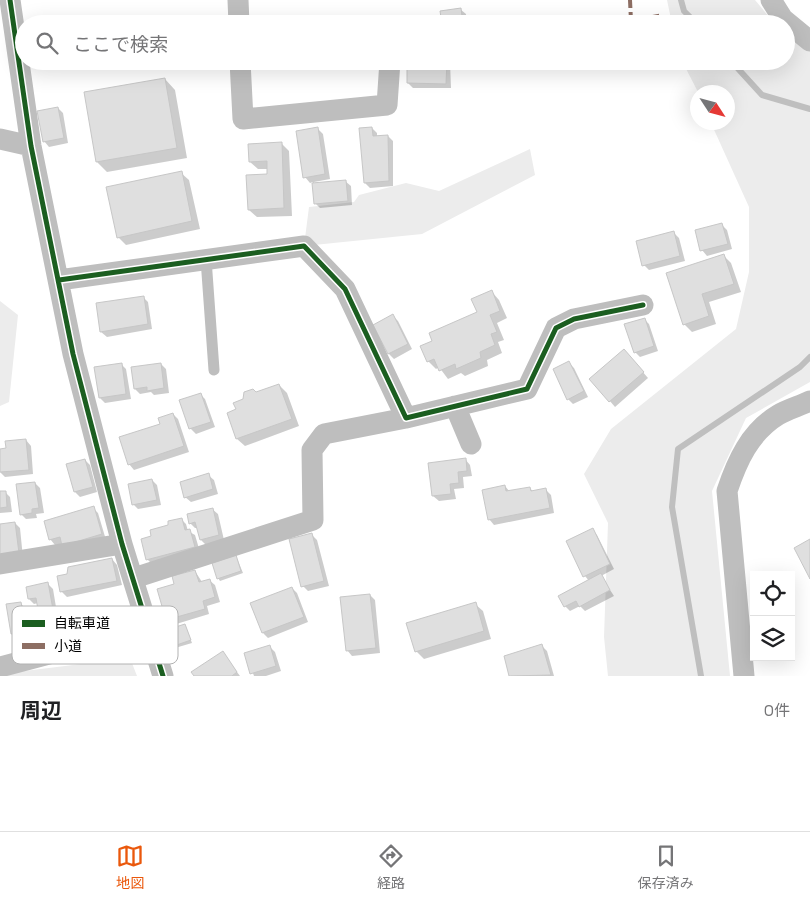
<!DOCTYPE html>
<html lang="ja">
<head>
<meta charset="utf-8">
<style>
	body { margin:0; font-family:"Space Grotesk","Noto Sans JP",sans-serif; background:#f6f6f6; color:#202124 }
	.controls { position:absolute; right:15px; bottom:15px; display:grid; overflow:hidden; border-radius:0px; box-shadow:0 5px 20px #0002 }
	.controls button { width:45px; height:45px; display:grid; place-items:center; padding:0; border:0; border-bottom:1px solid #e0e0e0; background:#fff; color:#202124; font:25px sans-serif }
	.compass { position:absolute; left:690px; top:85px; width:45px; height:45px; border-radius:50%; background:#fff; box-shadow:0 5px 20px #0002; rotate:126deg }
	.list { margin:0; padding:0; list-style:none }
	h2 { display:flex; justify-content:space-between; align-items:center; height:65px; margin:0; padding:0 20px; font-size:21px }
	h2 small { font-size:16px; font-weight:400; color:#757577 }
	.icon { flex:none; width:28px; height:28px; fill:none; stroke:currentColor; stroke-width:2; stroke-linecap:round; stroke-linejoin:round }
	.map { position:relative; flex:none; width:810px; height:676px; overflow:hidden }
	.search { position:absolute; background:#fff; box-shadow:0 5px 20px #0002; left:15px; right:15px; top:15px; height:55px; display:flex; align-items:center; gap:12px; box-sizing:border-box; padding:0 18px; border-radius:28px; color:#757577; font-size:19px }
	.sheet { height:155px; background:#fff }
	nav { display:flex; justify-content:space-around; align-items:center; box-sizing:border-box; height:70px; border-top:1px solid #e0e0e0; background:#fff; font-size:14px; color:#757577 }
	nav a { display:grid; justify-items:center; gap:2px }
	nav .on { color:#ea580c }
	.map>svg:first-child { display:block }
	.green { fill:#ececec }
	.shadow { fill:#0003 }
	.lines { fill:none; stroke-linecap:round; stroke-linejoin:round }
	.stream { stroke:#bfbfbf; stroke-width:6 }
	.building { fill:#dfdfdf; stroke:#c7c7c7 }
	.lane { stroke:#bebebe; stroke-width:11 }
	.street { stroke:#bebebe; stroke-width:21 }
	.quiet { stroke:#8d6e63; stroke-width:4; stroke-dasharray:8 4; stroke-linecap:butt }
	.cycleway-casing { stroke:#fff; stroke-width:8 }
	.cycleway { stroke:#1b5e20; stroke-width:5 }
	.key { fill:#fff; stroke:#b2b2b2; stroke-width:1 }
	.key-label { font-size:14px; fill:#000 }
</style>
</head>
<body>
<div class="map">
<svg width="810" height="676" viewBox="0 0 810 676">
	<rect width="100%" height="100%" fill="#fff"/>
	<path class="green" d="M667,0H755L775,24H672Z
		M786,31L810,41V382L746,418L712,491L730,676H608L604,637L608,523L584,474L611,429L736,329L749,272V207L711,123L728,122V92H698L682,61H786Z
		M530,149L535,175L422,234L304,246L309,207L354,202L359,195L406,183L439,191Z
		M0,301L18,315L9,402L0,406Z
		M130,658L137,676H0V674Z"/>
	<path class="shadow" d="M460,9L466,14L467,24H443Z
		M409,61H450L451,88H413L408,83Z
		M165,79L175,90L187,158L107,172L97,162Z
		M58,108L63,113L68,143L49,147L44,141Z
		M372,128L377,133V137L388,136L393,141V186L370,188L365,183Z
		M318,129L323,134L330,179L314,182V184L345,181L351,186L352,205L320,208L315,203L313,182L310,183L305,177Z
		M281,143L289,151L292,216L257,217L249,210L269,176L268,169H258L250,162Z
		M181,173L189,180L200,229L126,245L118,237Z
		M722,225L727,230L732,249L707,256L702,250Z
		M674,233L679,238L685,261L649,270L644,265Z
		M723,255L731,263L741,292L709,302L716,324L692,332L684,324Z
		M492,292L499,300L507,318L497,323L504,340L498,342L502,353L487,360L488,366L465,376L461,373L448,379L439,367L436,369L428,361L434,342L479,312Z
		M143,297L148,302L152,329L107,337L101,332Z
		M393,316L398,321L412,349L394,359L389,354L375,325Z
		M644,319L649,324L658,351L640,357L635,352Z
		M629,356L648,378L615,407L591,379Z
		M569,363L574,368L588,397L573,404L568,399Z
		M121,364L126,369L131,399L105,403L100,398Z
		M161,364L166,369L169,393L154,395L151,392L140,394L135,389Z
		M279,385L287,393L299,426L245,446L237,439L256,393Z
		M200,394L205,399L215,427L196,434L191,429L181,401Z
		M173,414L178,419L189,452L134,470L129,464L162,424Z
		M26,440L31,446L33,474L5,477L0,472V450L7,449Z
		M465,459L470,465L472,476L463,477L464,488L454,489L456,499L439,501L433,496Z
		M85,460L90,465L97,492L80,497L75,492Z
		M208,475L214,480L218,494L191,502L185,497Z
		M152,480L157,485L161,505L138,509L133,504Z
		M35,483L40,488L44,513L36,514L37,518L26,519L21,514Z
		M505,486L510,492L529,488L534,492L546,490L551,495L554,513L494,525L489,519Z
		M0,492H5L10,497L12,512L0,513Z
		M93,508L98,513L106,540L55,545L50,539Z
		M212,509L218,514L224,540L206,545L201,540L198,528H195L190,523Z
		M181,519L186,524L188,531L195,535L200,552L153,565L147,559L153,537Z
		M15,523L20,528L23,558L0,525Z
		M592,530L597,535L614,569L601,576L614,596L585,611L580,606L570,611L565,606L589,581L585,576Z
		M312,535L317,540L329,586L308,591L303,586Z
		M236,556L243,573L220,581L218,578Z
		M112,559L117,565L122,585L67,597L61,591Z
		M195,571L202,582L209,580L215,585L220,602L207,606L209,614L173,625L167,620L159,590L176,585Z
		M48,584L53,589L60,631L17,639L12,633L21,603L27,613L39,611L38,603L34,604L29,599Z
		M292,588L297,593L308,622L268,638L263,633Z
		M370,595L375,600L380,653L352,656L347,650Z
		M475,604L483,611L491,639L424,659L416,651Z
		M185,625L192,643L175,648L172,646Z
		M542,646L547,651L554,676H511L505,657Z
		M270,647L275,652L281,671L266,676H254L246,654Z
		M223,653L240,676H195Z"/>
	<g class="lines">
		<path class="stream" d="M681,0L684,11L697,24
			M731,61L762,95L810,109
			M701,676L672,507L678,449L800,367L810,357"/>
	</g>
	<path class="building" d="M461,8L463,24H442L440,11Z
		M407,61H447L446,84L407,83Z
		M165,78L177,148L96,162L84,92Z
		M58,107L64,138L43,142L37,111Z
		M318,127L325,174L303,178L296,131Z
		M372,127L373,136L388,135L389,181L364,183L359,128Z
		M282,142L284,208L248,210L246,175L267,174V161L249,162L248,144Z
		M182,171L192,221L117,238L106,187Z
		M346,180L348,201L314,204L312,183Z
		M722,223L728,244L700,251L695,230Z
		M674,231L680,256L642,266L636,241Z
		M724,254L734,284L702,294L709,316L683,325L666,273Z
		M492,290L500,311L490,315L497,332L491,334L495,345L480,352L481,358L456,369L455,364L439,371L434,359L427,362L420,346L432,341L429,333L477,312L471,299Z
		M144,296L148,324L100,332L96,303Z
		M393,314L408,344L388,354L373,325Z
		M645,318L654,346L634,353L624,324Z
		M624,349L644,372L609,402L589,379Z
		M569,361L584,391L567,400L553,369Z
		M122,363L126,394L99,398L94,367Z
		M161,363L164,388L147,391V387L134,389L131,367Z
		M279,384L292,419L236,439L227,413L236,409L233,403L243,399L244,392L253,389L256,392Z
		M201,393L211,422L189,429L179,400Z
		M173,413L184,446L128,465L119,437L160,424L158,418Z
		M26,439L29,470L0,472V449L6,448L5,441Z
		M466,458L467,471L458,472L459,483L450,484L451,494L432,496L428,463Z
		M85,459L93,487L74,492L66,464Z
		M209,473L213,489L184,498L180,482Z
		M152,479L157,500L132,505L128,484Z
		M35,482L39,508L32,509V513L20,515L16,484Z
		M505,485L506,491L530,487L531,491L546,488L550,508L488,520L482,490Z
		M0,491H6L7,507L0,508Z
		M94,506L102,534L62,546L60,537L49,540L44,521Z
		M213,508L219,535L200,540L195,522L189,524L187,514Z
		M182,518L185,530L190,529L195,547L146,560L141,539L151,536L150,530L168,525V521Z
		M15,522L19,553L0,555V524Z
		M593,528L610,564L583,577L566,541Z
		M312,533L324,581L301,587L289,539Z
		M810,539V579L794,548Z
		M236,555L241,571L217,579L212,563Z
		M112,558L117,581L60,592L57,576L67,574L68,567Z
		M195,570L199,582L210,579L215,597L203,601L205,609L166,620L157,589L174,584L172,576Z
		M601,573L610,590L579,607L576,601L564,607L558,596Z
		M48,582L56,626L11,634L6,604L21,602L23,612L38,610L36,598L28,599L26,587Z
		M292,587L304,617L262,633L250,603Z
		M370,594L376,648L346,651L340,597Z
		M476,602L484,631L415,652L406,623Z
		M185,624L191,640L171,647L166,630Z
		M542,644L551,675L509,676L504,656Z
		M270,645L276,666L250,674L244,653Z
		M223,651L237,672L232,676H194L191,672Z"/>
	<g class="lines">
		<path class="lane" d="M206,259L214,370"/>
		<path class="street" d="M10,0L31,146L73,354L122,544L163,676
			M238,0L239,24
			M771,0L783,19L810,41
			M240,61L243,119L387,105L390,61
			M0,139L31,146
			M59,280L304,246L345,289L406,418L527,389L556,328L574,319L643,305
			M455,406L471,444
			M0,564L122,544
			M134,578L313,520L312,450L324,434L406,418
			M0,667L147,628
			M744,676L727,491C737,461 750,432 778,415C788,409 800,406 810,401"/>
		<path class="quiet" d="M630,0L631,21
			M616,24L663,15"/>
		<defs>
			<path id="cycleway" d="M10,0L31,146L73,354L122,544L163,676
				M59,280L304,246L345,289L406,418L527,389L556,328L574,319L643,305"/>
		</defs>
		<use href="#cycleway" class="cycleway-casing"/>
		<use href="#cycleway" class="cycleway"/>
	</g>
	<rect x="12" y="606" width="166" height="58" rx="8" class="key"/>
	<rect x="22" y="620" width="23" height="7" fill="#1b5e20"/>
	<rect x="22" y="643" width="23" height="6" fill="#8d6e63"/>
	<g class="key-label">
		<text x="54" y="628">自転車道</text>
		<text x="54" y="651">小道</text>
	</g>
</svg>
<div class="controls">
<button><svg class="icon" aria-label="locate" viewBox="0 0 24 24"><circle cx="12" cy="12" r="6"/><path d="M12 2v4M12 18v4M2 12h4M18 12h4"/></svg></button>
<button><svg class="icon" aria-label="layers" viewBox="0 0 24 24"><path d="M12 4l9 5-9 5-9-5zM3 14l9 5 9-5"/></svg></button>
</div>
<svg class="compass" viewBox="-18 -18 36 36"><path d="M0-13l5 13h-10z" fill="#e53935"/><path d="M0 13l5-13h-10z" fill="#757577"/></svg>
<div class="search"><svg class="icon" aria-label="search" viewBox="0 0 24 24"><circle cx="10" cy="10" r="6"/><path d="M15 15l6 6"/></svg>ここで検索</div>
</div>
<section class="sheet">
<h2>周辺<small>0件</small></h2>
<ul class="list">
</ul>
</section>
<nav>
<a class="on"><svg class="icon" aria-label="map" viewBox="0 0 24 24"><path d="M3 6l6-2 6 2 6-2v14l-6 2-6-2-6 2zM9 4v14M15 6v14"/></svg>地図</a>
<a><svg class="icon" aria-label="directions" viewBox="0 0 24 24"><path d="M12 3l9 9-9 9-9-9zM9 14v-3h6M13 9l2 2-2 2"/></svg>経路</a>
<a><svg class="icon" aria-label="saved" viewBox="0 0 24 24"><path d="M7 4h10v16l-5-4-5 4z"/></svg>保存済み</a>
</nav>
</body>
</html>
